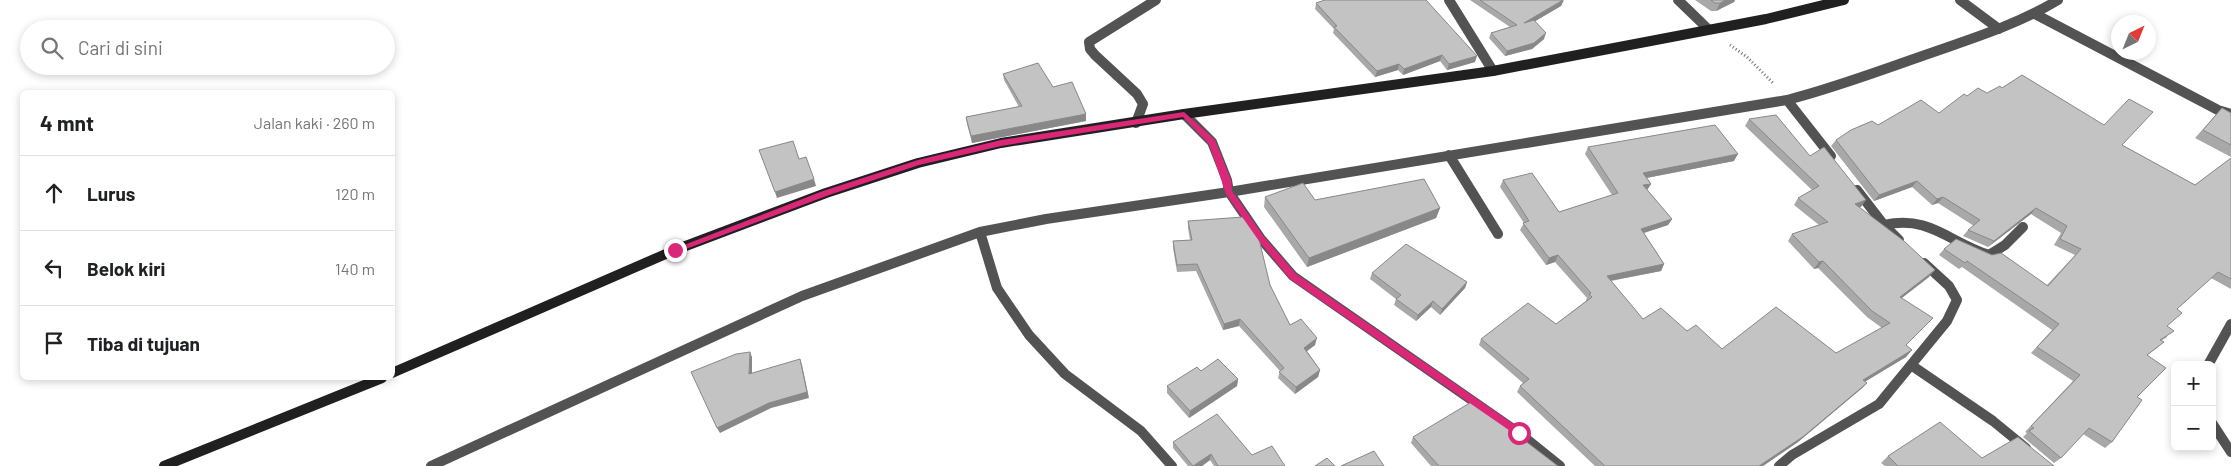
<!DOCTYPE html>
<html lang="id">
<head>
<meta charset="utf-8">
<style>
	body { margin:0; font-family:Barlow,sans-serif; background:#f6f6f6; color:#202124 }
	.controls { position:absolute; right:15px; bottom:15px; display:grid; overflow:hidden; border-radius:8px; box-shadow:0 2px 8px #0003 }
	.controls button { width:45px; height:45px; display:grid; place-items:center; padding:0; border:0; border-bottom:1px solid #e0e0e0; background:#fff; color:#202124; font:25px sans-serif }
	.compass { position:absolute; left:2111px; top:15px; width:45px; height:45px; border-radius:50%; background:#fff; box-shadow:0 2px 8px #0003; rotate:43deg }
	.stop { position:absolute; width:15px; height:15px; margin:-11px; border:4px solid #db2777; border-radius:50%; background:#fff }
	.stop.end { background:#db2777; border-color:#fff; box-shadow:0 1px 5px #0008 }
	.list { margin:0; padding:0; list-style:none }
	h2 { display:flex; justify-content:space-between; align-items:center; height:65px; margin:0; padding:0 20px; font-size:21px }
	h2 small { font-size:16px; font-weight:400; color:#757577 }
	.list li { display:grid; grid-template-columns:32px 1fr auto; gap:15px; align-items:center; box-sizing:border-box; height:75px; padding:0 20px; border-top:1px solid #e0e0e0 }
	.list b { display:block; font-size:19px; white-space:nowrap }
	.list em { font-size:16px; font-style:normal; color:#757577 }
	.icon { flex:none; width:28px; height:28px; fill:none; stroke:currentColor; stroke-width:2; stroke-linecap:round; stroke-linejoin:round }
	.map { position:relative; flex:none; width:2231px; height:466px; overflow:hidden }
	.search { position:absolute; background:#fff; box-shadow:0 2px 8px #0003; left:20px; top:20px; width:375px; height:55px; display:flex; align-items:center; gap:12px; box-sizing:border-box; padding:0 18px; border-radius:28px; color:#757577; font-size:19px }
	.panel { position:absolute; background:#fff; box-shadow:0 2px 8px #0003; left:20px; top:90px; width:375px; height:290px; border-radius:8px }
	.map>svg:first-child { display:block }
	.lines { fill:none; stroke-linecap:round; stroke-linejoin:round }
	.path { stroke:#757575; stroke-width:3; stroke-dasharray:1 2.5; stroke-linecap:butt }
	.street { stroke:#535353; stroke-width:10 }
	.secondary { stroke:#202020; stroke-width:10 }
	.wall { fill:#a8a8a8 }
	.shaded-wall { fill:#888 }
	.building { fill:#c3c3c3; stroke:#888 }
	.route { fill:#db2777 }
</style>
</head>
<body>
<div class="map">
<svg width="2231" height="466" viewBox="0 0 2231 466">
	<rect width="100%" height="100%" fill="#fff"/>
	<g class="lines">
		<path class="path" d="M1730,45L1747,57L1774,84"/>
		<path class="street" d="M1449,0L1493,71
			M1678,0L1707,28
			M1960,0L1999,29
			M2035,14L2218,110L2231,114
			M1787,100L1831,156
			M1184,114L1212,142L1227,180L1229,192L1261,239L1293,276L1519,433L1560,466
			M1136,123L1143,104L1137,94L1095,55L1090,49L1089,42L1156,0
			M1449,155L1498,234
			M1857,190L1884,225L1899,240
			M1884,225C1930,215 1948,242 1989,255L2005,245L2023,227
			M980,232L997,288L1029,335L1065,374L1141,431L1172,466
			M1911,365L1993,421L2026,448
			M2208,365L2231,324
			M2212,423L2231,452
			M431,466L802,296L980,232L1046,219L1229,192L1787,100C1834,88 1879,71 1925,55C1970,39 2017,25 2058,0
			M1779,466L1792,455L1879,404L1947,321L1957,300L1949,286L1924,263"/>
		<path class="secondary" d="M392,373L675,250L826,193L918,163L1001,143L1184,114L1493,71L1766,19L1844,0
			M164,466L382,378"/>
	</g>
	<path class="wall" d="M1470,0H1563L1561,6L1535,21L1544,39L1532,49L1505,56L1489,38L1491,33L1510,27Z
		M1695,0H1735L1734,2L1716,11H1711Z
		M1316,3L1475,62L1447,70L1440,61L1403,75L1398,70L1375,77L1333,33L1334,29L1315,9Z
		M1003,74L1053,87L1086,114V121L972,143L967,124L966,117L1019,107L1004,80Z
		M1987,93L2122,145L2195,185L2231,158V289L2211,278L2177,309L2167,326V337L2161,341L2157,348L2147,355L2137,397L2112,442L2105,448L2083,434L2061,458L2054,463L2023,437L2027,433L2025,432L2073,381L2031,353L2052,330L1962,267L1959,269L1939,255L1944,249L2047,285L2075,255L2054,245L2061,233L2031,214L1988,247L1963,236L1968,230L1974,226L1938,203L1932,205L1912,187L1874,201L1831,146L1836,140L1878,125L1939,113L1967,96Z
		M2222,108L2231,113V157L2195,138Z
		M1749,119L1810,156L1861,207H1859L1929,277L1902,298L1906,346L1912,350L1906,357L1865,381L1867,383L1861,389L1798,442L1763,466H1595L1517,392L1520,386L1523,383L1479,345L1481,339L1556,324L1586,301V300L1587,298L1555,262L1546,265L1520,230L1524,223L1500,187L1503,180L1559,212L1612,195L1585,154L1588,147L1734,161L1647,178L1651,184L1647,190L1672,219L1668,225L1644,233L1664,264L1661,271L1611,281L1643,319L1687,331L1722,349L1836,353L1882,328L1867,317L1818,268L1814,269L1788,241L1792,234L1819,225L1794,205L1798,198L1812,190L1745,126Z
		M1265,197L1315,200L1440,208L1436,218L1307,267L1264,207Z
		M1188,221L1270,285L1290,325L1315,345L1307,351L1320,370L1318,377L1295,394L1278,378L1280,371L1239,326L1223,330L1196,271L1177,272L1173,248V241L1190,240L1188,228Z
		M1372,273L1467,282L1465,288L1440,315L1431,307L1416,321L1394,305L1396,299L1370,279Z
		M1238,379L1237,386L1189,418L1167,393V386Z
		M1413,437L1558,466H1431L1411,443Z
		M1173,442L1252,455L1285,466H1214L1210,460L1202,466H1188L1173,448Z
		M1888,456L1982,458L2054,466H1885L1881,463Z"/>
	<path class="shaded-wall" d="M1564,0L1561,6L1522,29L1524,23Z
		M1726,0H1735L1734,2L1716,11L1720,3Z
		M1546,33L1544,39L1532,49L1505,56L1507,51Z
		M1442,55L1440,61L1403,75L1404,69Z
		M1477,56L1475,62L1447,70L1449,64Z
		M1399,64L1398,70L1375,77L1377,71Z
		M1086,114V121L972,143L971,136Z
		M1738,154L1734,161L1640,179L1643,173Z
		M814,179L816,186L777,198L775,192Z
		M1917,181L1912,187L1874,201L1879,195Z
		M1651,184L1647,190L1643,185Z
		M1943,197L1938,203L1932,205L1937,199Z
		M1866,200L1861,207L1850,211L1855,204Z
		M1440,208L1436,218L1307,267L1309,258Z
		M2036,208L2031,214L1988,247L1994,241Z
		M1672,219L1668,225L1637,235L1641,229Z
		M1558,255L1555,262L1546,265L1549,258Z
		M1823,261L1818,268L1814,269L1819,262Z
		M1664,264L1661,271L1603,282L1607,276Z
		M1935,270L1929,277L1895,303L1900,297Z
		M1467,282L1465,288L1440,315L1442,309Z
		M1433,301L1431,307L1416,321L1418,315Z
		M1240,319L1239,326L1223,330L1224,324Z
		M1317,338L1315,345L1303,354L1304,348Z
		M1912,350L1906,357L1858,386L1863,380Z
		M750,352L752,357V379L749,374Z
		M800,359L802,365L809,398L771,408L720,433L717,428Z
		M1320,370L1318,377L1295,394L1296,387Z
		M1238,379L1237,386L1189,418L1190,411Z
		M1867,383L1861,389L1798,442L1763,466H1759Z
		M1211,454L1210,460L1202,466H1194Z"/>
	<path class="building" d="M1325,0H1426L1477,56L1449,64L1442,55L1404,69L1399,64L1377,71L1334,27L1337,26L1316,3Z
		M1480,0H1563L1524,23L1534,20L1546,33L1534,43L1507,51L1491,33L1517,25Z
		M1711,0H1726L1720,3H1715Z
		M1038,63L1053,87L1072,82L1086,114L971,136L966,117L1022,106L1003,74Z
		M2022,75L2104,125L2129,99L2153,112L2122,145L2195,185L2231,158V279L2218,272L2177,309L2182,313L2167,326L2174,331L2160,340L2164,342L2147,355L2166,368L2137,397L2142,400L2112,442L2089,428L2061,458L2029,431L2034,428L2031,426L2080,375L2037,347L2059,324L1967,261L1965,263L1944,249L1956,239L1992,255L2001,253L2048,286L2081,249L2060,239L2067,226L2036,208L1994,241L1968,230L1980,220L1943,197L1937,199L1917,181L1879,195L1836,140L1851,130L1872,121L1878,125L1921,100L1939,113L1964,94L1967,96L1978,88L1987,93L2000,86L2002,88Z
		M2222,108L2231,113V145L2203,130Z
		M1776,115L1810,156L1824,147L1866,200L1855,204L1904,241L1935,270L1900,297L1933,318L1906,345L1912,350L1863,380L1867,383L1804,436L1759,466H1605L1520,386L1529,379L1481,339L1528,303L1556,324L1592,297L1589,294L1591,293L1558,255L1549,258L1523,223L1529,221L1503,180L1532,173L1559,212L1618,193L1588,147L1715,125L1738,154L1643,173L1651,184L1643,185L1672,219L1641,229L1664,264L1607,276L1643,319L1661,308L1687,331L1696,325L1722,349L1776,307L1836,353L1890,323L1872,311L1823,261L1819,262L1792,234L1828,222L1798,198L1819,186L1749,119Z
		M793,141L799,159L806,157L814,179L775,192L759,150Z
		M1424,179L1440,208L1309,258L1265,197L1303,183L1315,200Z
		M1243,217L1259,239L1270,285L1290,325L1301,319L1317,338L1304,348L1320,370L1296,387L1279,372L1284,368L1240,319L1224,324L1197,264L1177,265L1173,241L1192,240L1188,221Z
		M1406,244L1467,282L1442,309L1433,301L1418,315L1396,299L1401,295L1372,273Z
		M750,352L749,374L800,359L807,392L769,403L717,428L691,372L736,354Z
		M1218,359L1238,379L1190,411L1167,386L1197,367L1201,371Z
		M1473,401L1558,466H1439L1413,437Z
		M1217,414L1252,455L1272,446L1285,466H1218L1211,454L1193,466L1173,442Z
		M1940,422L1982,458L2018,437L2054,466H1898L1888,456Z
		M1374,451L1384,466H1341Z
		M1327,458L1335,466H1315Z"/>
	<path class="route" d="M1184,112L1215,140L1231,180L1232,191L1264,237L1296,274L1522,430V435H1516L1290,279L1259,241L1226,194L1209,144L1183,117L1001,146L919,165L829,195L678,252L675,253L671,250L823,191L918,160L1001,140Z"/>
</svg>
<div class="controls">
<button>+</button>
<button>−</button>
</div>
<svg class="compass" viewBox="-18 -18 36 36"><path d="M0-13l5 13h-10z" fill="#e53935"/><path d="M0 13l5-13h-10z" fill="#757577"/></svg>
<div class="stop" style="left:1519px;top:433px"></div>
<div class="stop end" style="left:675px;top:250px"></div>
<div class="search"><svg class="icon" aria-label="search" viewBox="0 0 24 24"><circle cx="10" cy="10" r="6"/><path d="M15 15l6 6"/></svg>Cari di sini</div>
<section class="panel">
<h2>4 mnt<small>Jalan kaki · 260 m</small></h2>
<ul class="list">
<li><svg class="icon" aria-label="ahead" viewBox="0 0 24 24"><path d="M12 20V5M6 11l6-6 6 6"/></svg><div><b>Lurus</b></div><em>120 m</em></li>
<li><svg class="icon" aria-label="left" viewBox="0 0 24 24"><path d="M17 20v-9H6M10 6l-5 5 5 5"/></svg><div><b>Belok kiri</b></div><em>140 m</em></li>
<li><svg class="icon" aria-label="arrive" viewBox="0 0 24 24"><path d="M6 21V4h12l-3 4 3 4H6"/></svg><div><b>Tiba di tujuan</b></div></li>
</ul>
</section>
</div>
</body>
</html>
